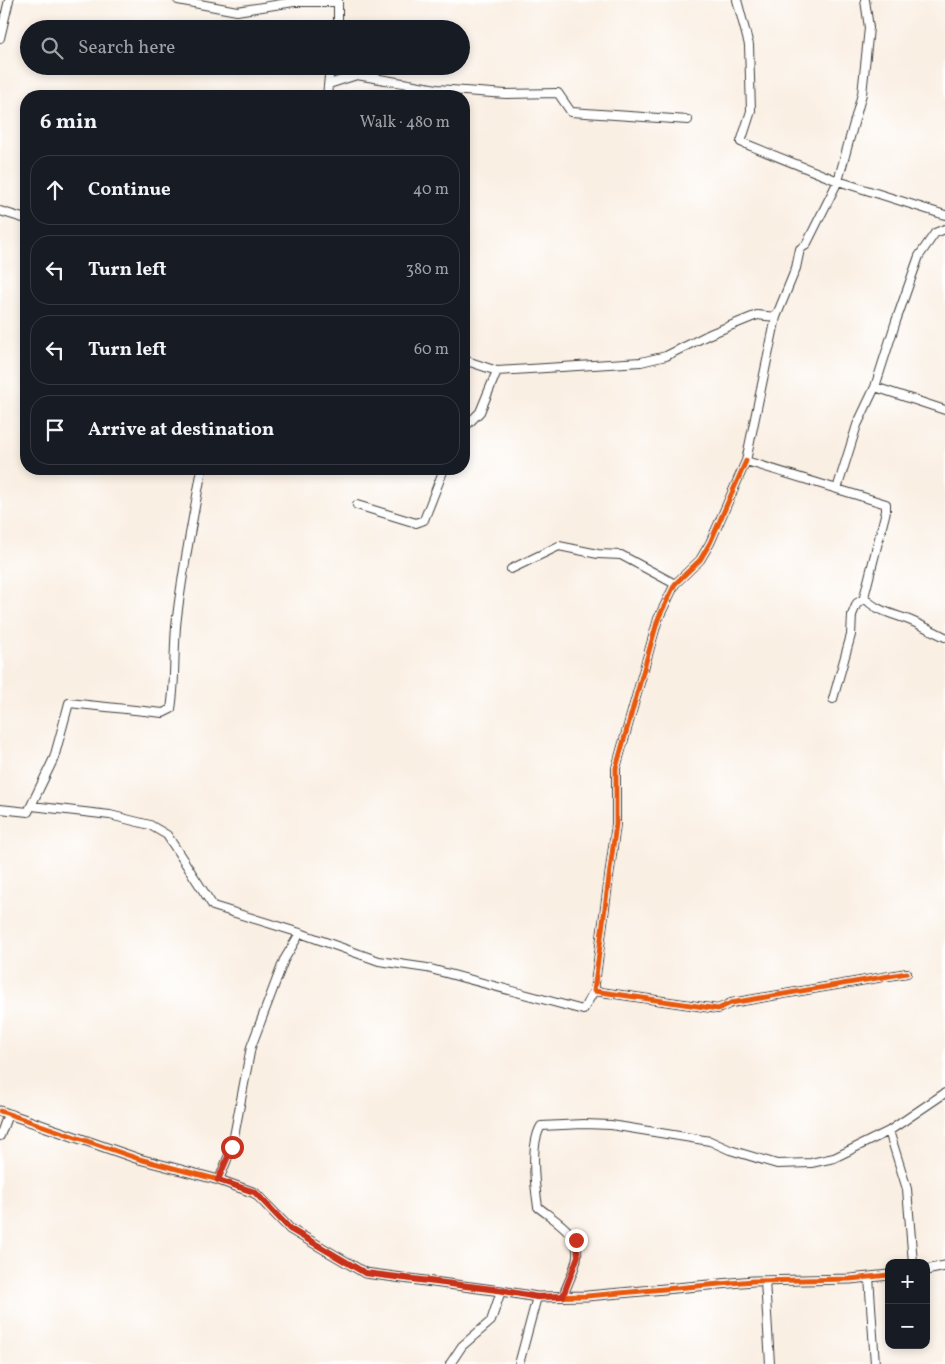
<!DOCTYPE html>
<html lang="en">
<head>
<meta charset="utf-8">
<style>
	body { margin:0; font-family:Vollkorn,serif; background:#20242c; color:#f1f3f6 }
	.controls { position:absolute; right:15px; bottom:15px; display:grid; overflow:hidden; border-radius:10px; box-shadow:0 2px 8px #0003 }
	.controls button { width:45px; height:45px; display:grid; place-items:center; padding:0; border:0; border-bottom:1px solid #363941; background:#171b24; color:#f1f3f6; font:25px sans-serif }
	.stop { position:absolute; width:15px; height:15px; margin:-11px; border:4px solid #c8321e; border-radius:50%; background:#fff }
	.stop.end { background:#c8321e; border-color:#fff; box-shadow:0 1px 5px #0008 }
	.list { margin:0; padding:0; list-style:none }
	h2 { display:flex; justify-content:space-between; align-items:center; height:65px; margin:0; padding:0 20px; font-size:21px }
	h2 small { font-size:16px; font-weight:400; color:#9ea1a6 }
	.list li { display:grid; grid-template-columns:32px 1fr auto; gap:15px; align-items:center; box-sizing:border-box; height:70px; margin:0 10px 10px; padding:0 10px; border:1px solid #363941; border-radius:20px }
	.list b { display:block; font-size:19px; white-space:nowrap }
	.list em { font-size:16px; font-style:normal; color:#9ea1a6 }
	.icon { flex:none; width:28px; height:28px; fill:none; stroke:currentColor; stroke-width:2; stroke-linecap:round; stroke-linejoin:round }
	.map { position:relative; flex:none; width:945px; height:1364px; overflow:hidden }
	.search { position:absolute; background:#171b24; box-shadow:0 2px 8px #0003; left:20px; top:20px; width:450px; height:55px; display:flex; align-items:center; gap:12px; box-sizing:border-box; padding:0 18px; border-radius:28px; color:#9ea1a6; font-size:19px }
	.panel { position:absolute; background:#171b24; box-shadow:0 2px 8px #0003; left:20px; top:90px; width:450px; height:385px; border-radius:20px }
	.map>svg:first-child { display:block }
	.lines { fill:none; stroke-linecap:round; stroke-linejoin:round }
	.minor-casing { stroke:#3d3c3a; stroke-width:10 }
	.tertiary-casing { stroke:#3d3c3a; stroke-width:11 }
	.minor { stroke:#fff; stroke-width:8 }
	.tertiary { stroke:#fff; stroke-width:9 }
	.cycleway-casing { stroke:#fff; stroke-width:8 }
	.cycleway { stroke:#e8590c; stroke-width:5 }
	.route { stroke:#c8321e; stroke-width:6 }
</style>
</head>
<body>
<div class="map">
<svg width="945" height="1364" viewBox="0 0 945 1364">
	<rect width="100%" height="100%" fill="#fff"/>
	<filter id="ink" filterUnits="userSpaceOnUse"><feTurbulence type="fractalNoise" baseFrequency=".02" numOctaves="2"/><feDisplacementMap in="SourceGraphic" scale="10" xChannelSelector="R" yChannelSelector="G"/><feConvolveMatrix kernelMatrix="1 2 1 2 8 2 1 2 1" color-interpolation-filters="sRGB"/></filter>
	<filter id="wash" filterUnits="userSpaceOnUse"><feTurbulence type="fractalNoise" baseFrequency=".0096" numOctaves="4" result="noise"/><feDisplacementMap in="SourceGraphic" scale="20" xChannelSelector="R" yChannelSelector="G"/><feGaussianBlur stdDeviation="1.12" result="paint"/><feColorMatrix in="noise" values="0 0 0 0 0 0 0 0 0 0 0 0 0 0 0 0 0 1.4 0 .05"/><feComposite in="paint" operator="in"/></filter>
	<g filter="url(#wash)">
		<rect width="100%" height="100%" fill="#faefe3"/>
	</g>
	<g filter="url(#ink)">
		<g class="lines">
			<defs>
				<path id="minor" d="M178,0L237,11L294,2H338V0
					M737,0L749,45L751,111L741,142L838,181L945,215
					M338,29V2
					M0,38L9,0
					M329,84L357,75L437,89L506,94L558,93L571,112L688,120
					M327,96L330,66
					M0,211L26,219
					M776,317L796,268L800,249L806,245L838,181L862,94L869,28L865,0
					M464,360L497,371L641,362L666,356L710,334L757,315L776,317L746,461L837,489L857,425L875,387L896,321L919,256L935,233L945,229
					M875,387L945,410
					M464,428L480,412L497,371
					M746,461L710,543L700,560L675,584L658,619L616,768V824L594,991L718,1009L731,1003L907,973
					M837,489L886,504V511L864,597C875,611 894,614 909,620C921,625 933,631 945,637
					M357,505L416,523L424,520L444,469
					M511,569L559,546L598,554L621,555L675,584
					M833,699L851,635L852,615L857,603L864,599V597
					M32,806L110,815L150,825L167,835L213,906L300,933L379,961L427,968L583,1010L594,991
					M0,809L28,812L54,758L69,703L163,713L171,709C176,679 173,648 177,617C183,567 193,518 202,469
					M889,1131L907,1189L913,1263
					M0,1136L8,1114
					M219,1180L232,1147L251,1047L284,960L300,933
					M869,1277L875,1364
					M765,1281L770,1364
					M563,1296C567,1285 576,1268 577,1256C580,1233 554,1220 538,1207C535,1187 530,1144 541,1126L584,1124L611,1125L710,1141L730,1150L777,1164L811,1163L834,1158L889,1131L945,1093
					M450,1364L462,1346L491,1321L501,1291
					M519,1364L537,1297"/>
				<path id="tertiary" d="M0,1111L139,1159L219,1180L255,1193L290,1229L365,1273L501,1291L537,1297L587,1296L753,1281L850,1279L889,1275
					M926,1270L945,1266"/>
			</defs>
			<use href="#minor" class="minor-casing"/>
			<use href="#tertiary" class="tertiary-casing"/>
			<use href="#minor" class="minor"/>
			<use href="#tertiary" class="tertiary"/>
			<defs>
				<path id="cycleway" d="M746,461L710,543L700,560L675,584L658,619L616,768V824L594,991L718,1009L731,1003L907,973
					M0,1111L139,1159L219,1180L255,1193L290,1229L365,1273L501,1291L537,1297L587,1296L753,1281L850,1279L889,1275"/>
			</defs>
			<use href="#cycleway" class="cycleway-casing"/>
			<use href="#cycleway" class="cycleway"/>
		</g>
	</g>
	<g class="lines" filter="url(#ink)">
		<path class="route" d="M232,1147L218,1180L255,1192L290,1229L365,1273L501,1290L537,1297L563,1296L578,1256L576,1240"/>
	</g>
</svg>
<div class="controls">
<button>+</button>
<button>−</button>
</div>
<div class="stop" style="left:232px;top:1147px"></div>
<div class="stop end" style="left:576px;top:1240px"></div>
<div class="search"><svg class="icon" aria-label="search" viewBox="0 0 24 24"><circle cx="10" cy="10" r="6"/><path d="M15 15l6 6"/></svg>Search here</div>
<section class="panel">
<h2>6 min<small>Walk · 480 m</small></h2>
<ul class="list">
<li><svg class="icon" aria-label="ahead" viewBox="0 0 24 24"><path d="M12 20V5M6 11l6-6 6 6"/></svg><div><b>Continue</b></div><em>40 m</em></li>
<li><svg class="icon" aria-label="left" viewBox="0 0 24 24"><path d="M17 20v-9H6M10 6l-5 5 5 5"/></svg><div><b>Turn left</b></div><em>380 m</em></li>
<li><svg class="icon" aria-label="left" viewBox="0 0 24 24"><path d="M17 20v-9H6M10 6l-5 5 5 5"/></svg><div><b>Turn left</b></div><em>60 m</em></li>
<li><svg class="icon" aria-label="arrive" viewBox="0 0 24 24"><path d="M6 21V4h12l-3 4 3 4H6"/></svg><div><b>Arrive at destination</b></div></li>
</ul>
</section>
</div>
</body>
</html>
